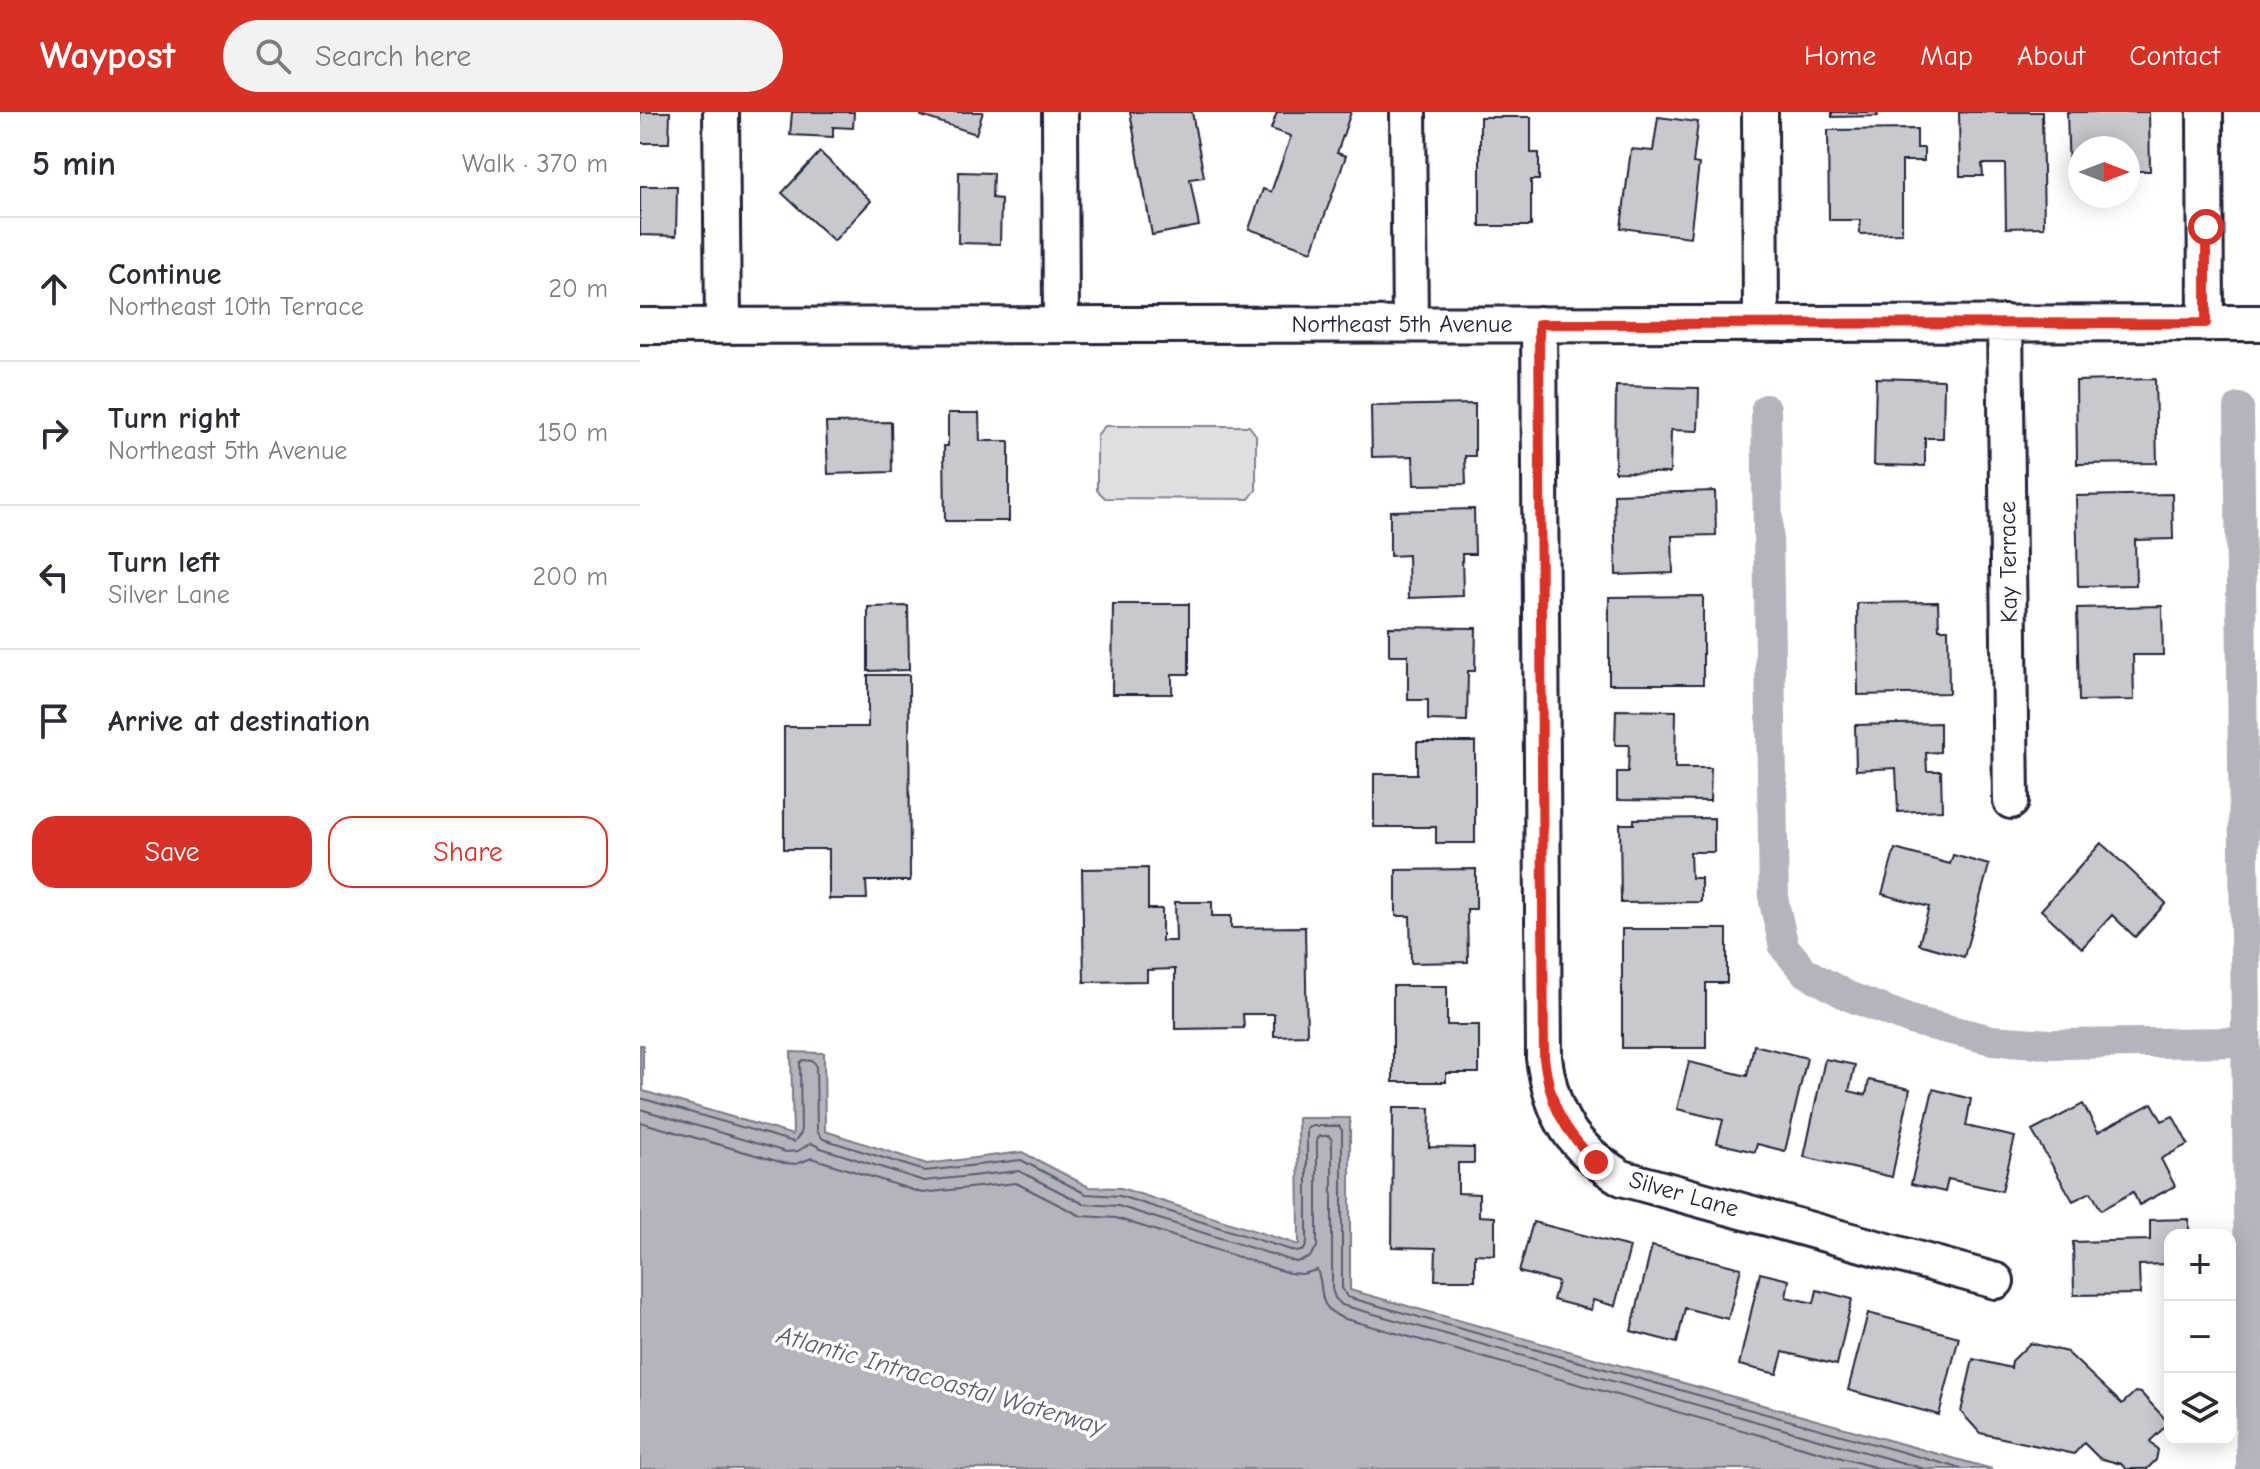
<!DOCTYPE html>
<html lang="en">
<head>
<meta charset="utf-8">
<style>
	body { margin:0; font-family:"Comic Neue",sans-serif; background:#f2f2f3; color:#2b2b33 }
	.controls { position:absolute; right:24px; bottom:24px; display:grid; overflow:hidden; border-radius:16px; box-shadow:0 4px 20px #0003 }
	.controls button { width:72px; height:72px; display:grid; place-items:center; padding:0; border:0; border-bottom:2px solid #e1e1e2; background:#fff; color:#2b2b33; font:40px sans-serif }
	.compass { position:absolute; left:1428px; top:24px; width:72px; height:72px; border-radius:50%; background:#fff; box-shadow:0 4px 20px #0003; rotate:90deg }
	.stop { position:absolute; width:24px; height:24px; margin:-18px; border:6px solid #d93025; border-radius:50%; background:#fff }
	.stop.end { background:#d93025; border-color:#fff; box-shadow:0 2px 8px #0008 }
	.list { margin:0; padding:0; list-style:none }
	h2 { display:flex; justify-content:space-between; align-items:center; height:104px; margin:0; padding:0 32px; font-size:34px }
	h2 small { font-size:26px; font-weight:400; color:#7c7c81 }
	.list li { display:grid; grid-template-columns:52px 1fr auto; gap:24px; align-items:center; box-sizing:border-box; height:144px; padding:0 32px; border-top:2px solid #e1e1e2 }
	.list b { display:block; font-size:30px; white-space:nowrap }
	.list p { margin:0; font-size:26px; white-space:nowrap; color:#7c7c81 }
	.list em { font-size:26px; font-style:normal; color:#7c7c81 }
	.actions { display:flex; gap:16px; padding:24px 32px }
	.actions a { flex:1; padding:18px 0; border:2px solid #d93025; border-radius:24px; text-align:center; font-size:28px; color:#d93025 }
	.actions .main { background:#d93025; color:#fff }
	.icon { flex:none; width:44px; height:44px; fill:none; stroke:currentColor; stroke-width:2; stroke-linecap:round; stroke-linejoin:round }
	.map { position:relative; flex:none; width:1620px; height:1357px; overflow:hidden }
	header { display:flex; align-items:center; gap:48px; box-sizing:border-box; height:112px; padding:0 40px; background:#d93025; color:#fff }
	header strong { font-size:38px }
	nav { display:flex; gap:44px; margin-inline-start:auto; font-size:28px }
	.search { width:560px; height:72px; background:#f2f2f3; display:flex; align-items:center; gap:20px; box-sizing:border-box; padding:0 28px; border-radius:44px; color:#7c7c81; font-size:30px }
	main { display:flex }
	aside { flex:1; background:#fff }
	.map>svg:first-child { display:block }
	.green { fill:#dfdfe2; stroke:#80808e; stroke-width:2 }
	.water { fill:#b4b4bc; stroke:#7a7a88; stroke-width:2 }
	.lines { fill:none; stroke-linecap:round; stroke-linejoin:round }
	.shore { stroke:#5c5c6f; stroke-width:2 }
	.canal { stroke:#b4b4bc; stroke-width:30 }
	.building { fill:#c8c8cf; stroke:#22223b; stroke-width:2 }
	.minor-casing { stroke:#22223b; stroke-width:40 }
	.minor { stroke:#fff; stroke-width:34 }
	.route { stroke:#d93025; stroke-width:10 }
	.labels { text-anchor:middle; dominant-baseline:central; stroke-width:7; stroke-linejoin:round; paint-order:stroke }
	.street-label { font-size:24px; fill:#22223b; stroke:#fff }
	.water-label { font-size:26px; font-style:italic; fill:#5c5c6f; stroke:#fff }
</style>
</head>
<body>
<header>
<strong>Waypost</strong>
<div class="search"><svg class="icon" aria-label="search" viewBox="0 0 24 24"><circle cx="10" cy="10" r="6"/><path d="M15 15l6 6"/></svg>Search here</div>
<nav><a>Home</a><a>Map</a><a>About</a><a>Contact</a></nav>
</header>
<main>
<aside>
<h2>5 min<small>Walk · 370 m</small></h2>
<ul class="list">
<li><svg class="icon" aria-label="ahead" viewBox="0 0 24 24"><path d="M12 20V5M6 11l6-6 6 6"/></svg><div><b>Continue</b><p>Northeast 10th Terrace</p></div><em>20 m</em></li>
<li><svg class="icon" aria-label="right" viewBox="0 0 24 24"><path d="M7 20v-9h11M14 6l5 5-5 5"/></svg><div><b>Turn right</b><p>Northeast 5th Avenue</p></div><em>150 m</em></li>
<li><svg class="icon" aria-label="left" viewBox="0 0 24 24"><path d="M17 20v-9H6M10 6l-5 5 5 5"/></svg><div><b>Turn left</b><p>Silver Lane</p></div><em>200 m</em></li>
<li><svg class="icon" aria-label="arrive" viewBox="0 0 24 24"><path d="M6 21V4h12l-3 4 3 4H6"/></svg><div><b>Arrive at destination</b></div></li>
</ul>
<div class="actions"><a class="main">Save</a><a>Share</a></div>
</aside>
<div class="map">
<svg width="1620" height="1357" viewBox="0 0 1620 1357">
	<rect width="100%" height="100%" fill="#fff"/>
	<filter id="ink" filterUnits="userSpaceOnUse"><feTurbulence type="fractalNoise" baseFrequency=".0125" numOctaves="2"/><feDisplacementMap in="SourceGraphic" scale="16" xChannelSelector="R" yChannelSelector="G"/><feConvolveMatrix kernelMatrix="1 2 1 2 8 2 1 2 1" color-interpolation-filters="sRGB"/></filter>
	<g filter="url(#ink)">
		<path class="green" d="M465,314H609L616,323V378L609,387L465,386L457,378V323Z"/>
		<path class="water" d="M0,933H3V979L153,1023L151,940L184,941L185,1019L287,1052L382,1040L449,1075L481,1076L659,1133L658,1006H710V1178L1352,1357H0Z"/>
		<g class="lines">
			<path class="shore" d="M0,986L154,1030L161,1021L160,951L163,948L173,949L176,953L177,1019L183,1027L285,1059L381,1048L446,1082L480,1084L657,1140L664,1138L667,1131V1017L670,1014H699L702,1018V1176L707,1185L1323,1357
				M0,997L146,1040L158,1039L171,1031L181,1036L284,1069L379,1059L444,1092L478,1094L656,1150L669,1146L677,1135V1028L679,1024H689L692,1028V1177L695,1186L702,1193L1285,1357
				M0,1010L144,1051L156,1052L172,1046L282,1081L376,1071L441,1104L476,1106L649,1161L662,1162L677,1158C686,1178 674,1193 702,1206L1241,1357"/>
			<path class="canal" d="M1599,296L1611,1357
				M1126,297L1134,790L1144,835L1165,860L1208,884L1274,909L1352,928L1410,932L1606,930"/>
		</g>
		<path class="building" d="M0,0H30L29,31H0Z
			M152,0H214L213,16L193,15V25L150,23Z
			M283,0H343L336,22L281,4Z
			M490,0H552L564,65L550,67L559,114L512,123Z
			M637,0H711L697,41L706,44L672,139L609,117L623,77L631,80L651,24L631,17Z
			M1192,0H1237L1238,4L1192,5Z
			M1319,0H1402L1404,115L1366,116L1365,52H1342L1343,64H1320Z
			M1427,0H1509L1510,59H1488V36H1440V60L1429,61Z
			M840,5H891V41H899V68H891V114H840Z
			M1018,5L1058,10L1053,51L1059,52L1050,125L981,116L991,37L1013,39Z
			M1277,17V36H1284V49H1262V121L1220,122V108H1189L1188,18Z
			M180,40L231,89L194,129L142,81Z
			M319,60L353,61L352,86L361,87L360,132L318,131Z
			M0,74H37L36,124L0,123Z
			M1236,266L1304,268L1303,326H1285V354L1234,353Z
			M1515,267L1517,351L1437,352L1436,269Z
			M976,274L1059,276L1058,319L1031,318L1030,361L975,360Z
			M835,292V344H825L826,372L774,373L773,344L732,345L731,294Z
			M308,301H339L340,329H369V409H305L304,334H308Z
			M251,310L252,360L188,362L186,311Z
			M1075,379L1076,423L1032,424L1033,461L976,463L974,382Z
			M1532,382L1533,427L1495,428L1496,473L1438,474L1436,384Z
			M834,397L835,442H822L823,484L769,486L768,443L750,444V399Z
			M1063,484V572H969V485Z
			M1298,490L1299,517H1308L1309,581L1218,583L1217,491Z
			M473,492H549V562H532V582H472Z
			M268,494L269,558L228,559V495Z
			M1522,494L1523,543H1493L1494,588L1439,589L1437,496Z
			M749,515L836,516L835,559H828L827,609L788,608V588H768V543H749Z
			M228,563H269L270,769H226L227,787H189V737H144V615H228Z
			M976,598L1036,599L1035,656H1071L1070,689L977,688V660H988L989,633H975Z
			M1300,611V640L1286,641L1287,659H1301L1302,698L1258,700L1256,656L1216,658L1215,613Z
			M777,630H835V731H796V715H734V662H777Z
			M1074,706V740H1050L1051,766H1061V790L981,791L980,712H994V707Z
			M1461,731L1526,791L1495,825L1472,803L1442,836L1401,798Z
			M1255,737L1310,752L1313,743L1349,753L1324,845L1279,832L1289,795L1242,782Z
			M508,756V797H522V829H536L535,790H572V804H591V816L665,815L667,923L634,924V902H603L604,916L535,917V857L507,858V869L444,870L442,757Z
			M836,757V797H827L828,850L771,851L770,804H756V758Z
			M982,817H1087V871H1066V936H982Z
			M753,874H807V913H839V961H806V970H753Z
			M1114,933L1167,946L1145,1039L1117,1032L1115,1040L1077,1031L1083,1008L1037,997L1049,950L1107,964Z
			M1185,947L1215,953L1209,979L1226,983L1229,968L1270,977L1252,1065L1164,1045Z
			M1293,977L1331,987L1326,1014L1375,1025L1362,1079L1308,1067L1305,1080L1271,1072Z
			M1512,991L1522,1009L1533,1004L1548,1032L1521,1047L1535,1074L1499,1093L1493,1080L1461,1098L1451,1080L1433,1089L1392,1019L1443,992L1458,1020Z
			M753,996H790L789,1035L834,1036V1051H818V1081L839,1082V1104L855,1105V1143L835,1142V1168H795L796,1136L752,1135Z
			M1549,1107V1123H1530V1152L1499,1153L1500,1182L1434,1183L1433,1130L1510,1128V1108Z
			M893,1110L990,1135L975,1194L953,1188L951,1198L913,1188L918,1170L879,1160Z
			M1012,1134L1101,1156L1088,1207L1045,1196L1037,1231L991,1219Z
			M1120,1161L1149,1168L1146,1185L1174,1191L1177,1178L1212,1187L1197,1253L1143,1240L1137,1262L1099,1253Z
			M1228,1201L1319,1225L1299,1303L1208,1278Z
			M1390,1231L1427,1240L1482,1292L1495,1280L1501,1281L1529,1311L1510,1329L1518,1338L1516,1348L1507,1357H1486L1481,1352L1459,1346L1444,1331L1434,1342L1340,1321L1321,1300L1333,1247L1371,1256L1372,1249Z"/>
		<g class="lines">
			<defs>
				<path id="minor" d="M81,0L83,213
					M420,0L421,212
					M768,0L770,212
					M1120,0L1121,212
					M1565,0L1566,211
					M1365,211L1371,689
					M899,212L904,946C912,1004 931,1035 982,1066L1356,1169
					M0,214L1620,211"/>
			</defs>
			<use href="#minor" class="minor-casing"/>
			<use href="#minor" class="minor"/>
		</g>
	</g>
	<g class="lines" filter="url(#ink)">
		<path class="route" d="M956,1050C922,1017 910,992 904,946L899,212L1566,211V115"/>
	</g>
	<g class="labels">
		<g class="street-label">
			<text x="762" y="212">Northeast 5th Avenue</text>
			<text transform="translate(1368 450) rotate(-91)">Kay Terrace</text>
			<text transform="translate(1044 1082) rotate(16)">Silver Lane</text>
		</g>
		<g class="water-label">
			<text transform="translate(301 1269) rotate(16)">Atlantic Intracoastal Waterway</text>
		</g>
	</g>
</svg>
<div class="controls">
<button>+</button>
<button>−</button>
<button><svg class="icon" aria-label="layers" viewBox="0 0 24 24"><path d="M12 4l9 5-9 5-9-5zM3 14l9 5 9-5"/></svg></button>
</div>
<svg class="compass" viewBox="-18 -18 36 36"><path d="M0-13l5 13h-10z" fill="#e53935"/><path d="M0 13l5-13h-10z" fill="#7c7c81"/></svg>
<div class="stop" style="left:1566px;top:115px"></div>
<div class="stop end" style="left:956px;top:1050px"></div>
</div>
</main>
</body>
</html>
